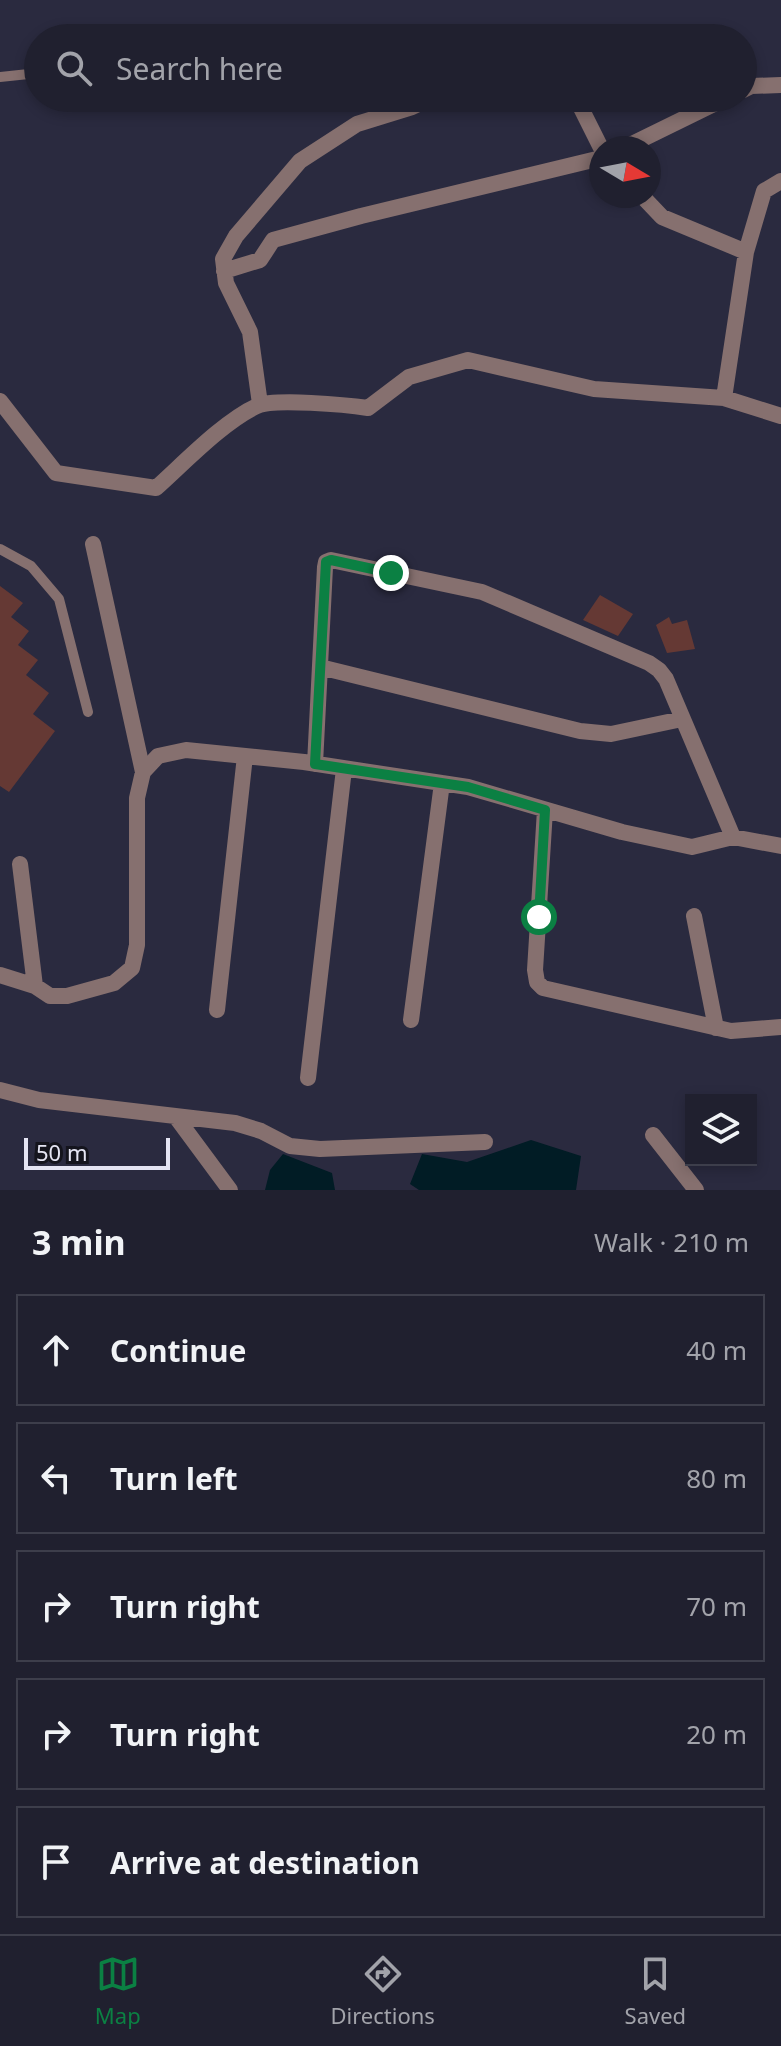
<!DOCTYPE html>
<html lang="en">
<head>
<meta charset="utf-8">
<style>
	body { margin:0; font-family:"Noto Sans",sans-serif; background:#2d2d3b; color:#f1f3f6 }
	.controls { position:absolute; right:24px; bottom:24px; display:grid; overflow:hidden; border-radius:0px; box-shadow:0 4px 12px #0003 }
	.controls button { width:72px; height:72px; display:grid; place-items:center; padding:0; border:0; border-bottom:2px solid #3d3e4b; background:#20202f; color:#f1f3f6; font:40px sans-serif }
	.compass { position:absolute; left:589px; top:136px; width:72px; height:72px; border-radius:50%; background:#20202f; box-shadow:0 4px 12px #0003; rotate:100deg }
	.scale { position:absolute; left:24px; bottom:20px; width:146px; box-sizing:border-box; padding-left:8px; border:4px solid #e4e4f3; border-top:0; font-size:22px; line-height:28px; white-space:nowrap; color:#e4e4f3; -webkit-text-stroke:6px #14141d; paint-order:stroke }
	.stop { position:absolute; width:24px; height:24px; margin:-18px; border:6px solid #0b8043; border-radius:50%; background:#fff }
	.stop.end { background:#0b8043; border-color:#fff; box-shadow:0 2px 8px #0008 }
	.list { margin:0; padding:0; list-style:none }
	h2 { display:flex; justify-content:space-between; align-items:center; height:104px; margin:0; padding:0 32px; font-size:34px }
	h2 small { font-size:26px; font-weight:400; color:#a2a3aa }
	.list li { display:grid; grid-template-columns:52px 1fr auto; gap:24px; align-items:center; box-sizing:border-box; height:112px; margin:0 16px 16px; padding:0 16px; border:2px solid #3d3e4b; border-radius:0px }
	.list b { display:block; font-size:30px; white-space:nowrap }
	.list em { font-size:26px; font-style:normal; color:#a2a3aa }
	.icon { flex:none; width:44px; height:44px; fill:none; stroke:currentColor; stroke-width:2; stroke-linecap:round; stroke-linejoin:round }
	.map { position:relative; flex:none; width:781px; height:1190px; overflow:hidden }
	.search { position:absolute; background:#20202f; box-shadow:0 4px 12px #0003; left:24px; right:24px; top:24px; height:88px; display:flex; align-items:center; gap:20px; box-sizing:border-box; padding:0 28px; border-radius:44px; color:#a2a3aa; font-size:30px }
	.sheet { height:744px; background:#20202f }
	nav { display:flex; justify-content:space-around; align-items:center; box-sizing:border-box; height:112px; border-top:2px solid #3d3e4b; background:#20202f; font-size:22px; color:#a2a3aa }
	nav a { display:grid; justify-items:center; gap:4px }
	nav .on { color:#0b8043 }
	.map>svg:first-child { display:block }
	.water { fill:#011c25 }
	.building { fill:#653934 }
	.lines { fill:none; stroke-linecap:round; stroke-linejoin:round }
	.service { stroke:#86706f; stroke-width:10 }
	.minor { stroke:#86706f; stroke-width:16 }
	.route { stroke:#0b8043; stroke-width:10 }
</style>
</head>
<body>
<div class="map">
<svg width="781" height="1190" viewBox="0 0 781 1190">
	<rect width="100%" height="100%" fill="#2a2a3f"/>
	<path class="water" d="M531,1140L581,1156L576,1190H419L410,1184L422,1154L467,1162Z
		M283,1154L332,1173L335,1190H265L270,1170Z"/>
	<path class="building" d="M0,586L23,603L11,617L29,631L18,645L38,660L26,675L49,693L33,714L55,731L9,792L0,786Z
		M600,595L633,614L618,636L583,620Z
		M669,617L672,624L687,620L695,649L667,653L656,625Z"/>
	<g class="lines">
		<path class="service" d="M0,77L38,73
			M0,549L31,566L59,599L88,712"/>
		<path class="minor" d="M743,90L751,86L781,85
			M576,98L601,148
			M624,148L726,98
			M642,196L662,217L746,252L764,191L781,181
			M224,271L260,260L273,240L361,216L601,158
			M724,398L746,252
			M0,401L56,473L156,488C184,463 224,421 257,406C273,398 348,405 368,408L409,377L468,360L594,389L724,398L781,416
			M260,404L250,332L226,283L223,259L236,236L300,161L357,124L412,107L431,98
			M93,544L143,772
			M320,667L580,731L611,734L682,719
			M315,764L325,567L326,562L331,560L482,592L649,663L659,670L666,679L733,837
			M545,810L535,970L537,982L543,988L731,1031L781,1027
			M20,864L35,986
			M694,916L716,1028
			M0,975L35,986L50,996H67L114,983L132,968L137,945V798L143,772L158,756L186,750L304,762L468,787L622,832L692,847L733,837L781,846
			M217,1010L245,756
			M411,1020L442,783
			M308,1078L344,769
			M0,1090L39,1100L235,1123L261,1131L290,1146L320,1149L485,1142
			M176,1117L230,1190
			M653,1135L696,1190"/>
	</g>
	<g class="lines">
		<path class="route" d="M391,573L331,560L326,562L315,764L468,787L545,810L539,917"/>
	</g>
</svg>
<div class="controls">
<button><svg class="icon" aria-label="layers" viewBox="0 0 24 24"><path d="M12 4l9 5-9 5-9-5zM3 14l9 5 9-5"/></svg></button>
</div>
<svg class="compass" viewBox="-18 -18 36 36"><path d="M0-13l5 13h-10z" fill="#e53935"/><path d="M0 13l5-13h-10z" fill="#a2a3aa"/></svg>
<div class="scale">50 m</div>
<div class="stop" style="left:539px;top:917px"></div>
<div class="stop end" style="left:391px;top:573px"></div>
<div class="search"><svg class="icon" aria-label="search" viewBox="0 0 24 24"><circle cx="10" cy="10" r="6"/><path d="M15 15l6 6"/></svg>Search here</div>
</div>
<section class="sheet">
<h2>3 min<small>Walk · 210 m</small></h2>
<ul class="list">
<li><svg class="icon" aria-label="ahead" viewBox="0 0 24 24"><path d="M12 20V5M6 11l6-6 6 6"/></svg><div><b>Continue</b></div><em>40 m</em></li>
<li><svg class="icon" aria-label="left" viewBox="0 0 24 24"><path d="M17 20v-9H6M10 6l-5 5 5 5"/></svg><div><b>Turn left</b></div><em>80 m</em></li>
<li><svg class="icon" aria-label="right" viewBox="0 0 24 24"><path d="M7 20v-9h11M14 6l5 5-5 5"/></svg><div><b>Turn right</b></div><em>70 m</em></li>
<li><svg class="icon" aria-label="right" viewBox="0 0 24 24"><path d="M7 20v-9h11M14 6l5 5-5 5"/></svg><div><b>Turn right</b></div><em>20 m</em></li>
<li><svg class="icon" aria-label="arrive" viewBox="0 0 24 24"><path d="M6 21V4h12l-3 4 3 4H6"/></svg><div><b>Arrive at destination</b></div></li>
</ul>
</section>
<nav>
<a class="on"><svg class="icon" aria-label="map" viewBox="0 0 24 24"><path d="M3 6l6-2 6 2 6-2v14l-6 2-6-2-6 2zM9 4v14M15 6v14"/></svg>Map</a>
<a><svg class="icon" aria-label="directions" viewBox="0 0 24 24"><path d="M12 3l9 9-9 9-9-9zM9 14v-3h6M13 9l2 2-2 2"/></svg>Directions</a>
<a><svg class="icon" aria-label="saved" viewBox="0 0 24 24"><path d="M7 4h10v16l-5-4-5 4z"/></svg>Saved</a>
</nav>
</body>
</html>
